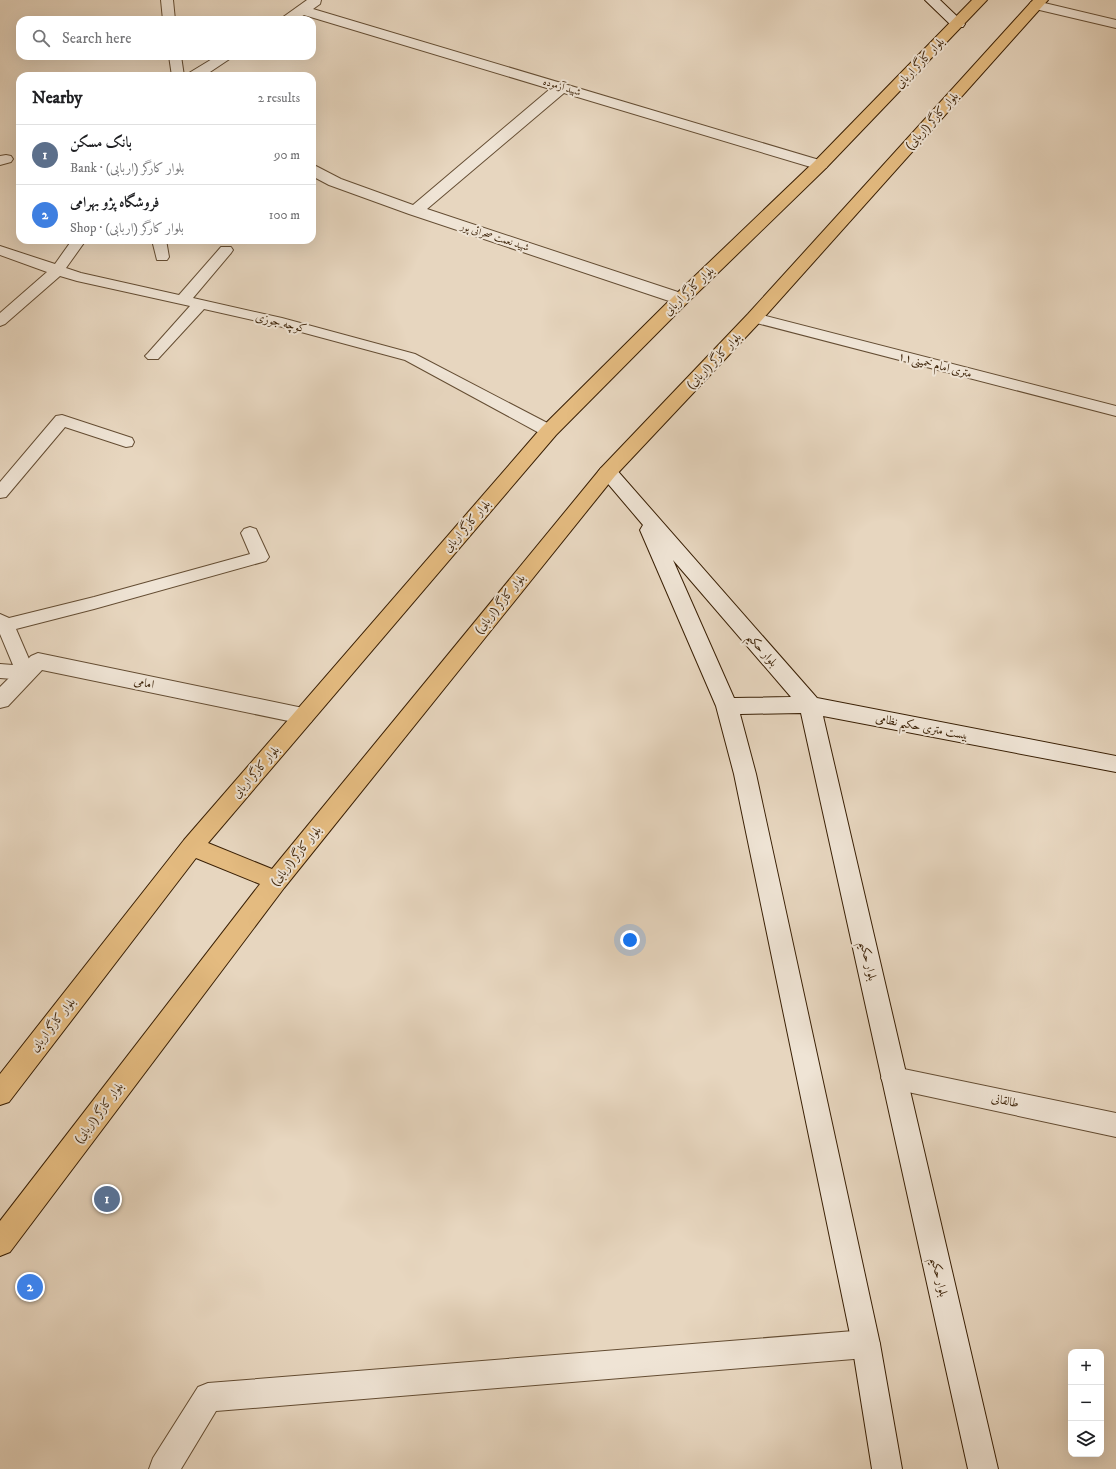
<!DOCTYPE html>
<html lang="en">
<head>
<meta charset="utf-8">
<style>
	body { margin:0; font-family:"IM FELL DW Pica",Amiri,serif; background:#f2f2f2; color:#202124 }
	.controls { position:absolute; right:12px; bottom:12px; display:grid; overflow:hidden; border-radius:8px; box-shadow:0 4px 16px #0002 }
	.controls button { width:36px; height:36px; display:grid; place-items:center; padding:0; border:0; border-bottom:1px solid #e0e0e0; background:#fff; color:#202124; font:20px sans-serif }
	.you { position:absolute; left:630px; top:940px; width:14px; height:14px; margin:-10px; border:3px solid #fff; border-radius:50%; background:#1a73e8; box-shadow:0 0 0 6px #1a73e833 }
	.badge { display:grid; place-items:center; width:26px; height:26px; border-radius:50%; background:#d93025; color:#fff; font-size:13px; font-weight:700 }
	.pin { position:absolute; translate:-50% -50%; border:2px solid #fff; box-shadow:0 1px 4px #0006 }
	.list { margin:0; padding:0; list-style:none }
	h2 { display:flex; justify-content:space-between; align-items:center; height:52px; margin:0; padding:0 16px; font-size:17px }
	h2 small { font-size:13px; font-weight:400; color:#757577 }
	.list li { display:grid; grid-template-columns:26px 1fr auto; gap:12px; align-items:center; box-sizing:border-box; height:60px; padding:0 16px; border-top:1px solid #e0e0e0 }
	.list b { display:block; font-size:15px; white-space:nowrap }
	.list p { margin:0; font-size:13px; white-space:nowrap; color:#757577 }
	.list em { font-size:13px; font-style:normal; color:#757577 }
	.icon { flex:none; width:22px; height:22px; fill:none; stroke:currentColor; stroke-width:2; stroke-linecap:round; stroke-linejoin:round }
	.map { position:relative; flex:none; width:1116px; height:1469px; overflow:hidden }
	.search { position:absolute; background:#fff; box-shadow:0 4px 16px #0002; left:16px; top:16px; width:300px; height:44px; display:flex; align-items:center; gap:10px; box-sizing:border-box; padding:0 14px; border-radius:12px; color:#757577; font-size:15px }
	.panel { position:absolute; background:#fff; box-shadow:0 4px 16px #0002; left:16px; top:72px; width:300px; height:172px; border-radius:12px }
	.map>svg:first-child { display:block }
	.lines { fill:none; stroke-linecap:round; stroke-linejoin:round }
	.lane-casing { stroke:#644d33; stroke-width:2 }
	.street-casing { stroke:#644d33; stroke-width:2 }
	.secondary-casing { stroke:#391f04; stroke-width:2 }
	.primary-casing { stroke:#391f04; stroke-width:2 }
	.lane { fill:#efe4d5; fill-rule:evenodd }
	.street { fill:#efe4d5; fill-rule:evenodd }
	.secondary { fill:#efe4d5; fill-rule:evenodd }
	.primary { fill:#e4bb80; fill-rule:evenodd }
	.labels { text-anchor:middle; dominant-baseline:central; stroke-width:4; stroke-linejoin:round; paint-order:stroke }
	.far-street-label { font-size:10px; fill:#391f04; stroke:#efe4d5 }
	.street-label { font-size:12px; fill:#391f04; stroke:#efe4d5 }
</style>
</head>
<body>
<div class="map">
<svg width="1116" height="1469" viewBox="0 0 1116 1469">
	<rect width="100%" height="100%" fill="#e7d6bf"/>
	<filter id="stains"><feTurbulence type="fractalNoise" baseFrequency=".005" numOctaves="4"/><feColorMatrix values="0 0 0 0 .2 0 0 0 0 .09 0 0 0 0 .02 0 0 0 .5 -.17"/></filter>
	<radialGradient id="worn" r=".72"><stop offset=".6" stop-color="#630" stop-opacity="0"/><stop offset="1" stop-color="#630" stop-opacity=".3"/></radialGradient>
	<g class="lines">
		<defs>
			<path id="lane" d="M161,0H173L175,20H163Z
				M169,56H181L184,76H172Z
				M6,155L11,156L13,159L11,162L0,165V156Z
				M72,240H86L66,268L81,273L179,295L221,247H231L233,250L231,253L193,298L282,318L415,354L555,427L557,431L555,435L549,436L543,435L405,360L275,325L204,309L158,359H148L145,356L148,353L190,306L77,281L60,276L5,324L0,326V313L47,272L0,255V246L55,264Z
				M152,240H166L169,257L167,260H157Z
				M754,313L1116,406V416L749,321L746,318L749,315Z
				M62,415L132,438L134,442L132,446L126,447L65,427L6,497L0,498V482L56,416Z
				M250,527L256,529L269,557L266,561L94,609L16,629L35,673L33,678L26,680L0,678V664L13,665L0,634V614L9,618L94,597L250,554L241,533L244,529Z"/>
			<path id="street" d="M307,0H321L320,4L313,9L826,162L828,165L826,168H814L564,93L427,209L687,295L690,299L687,303L681,304L675,303L409,214L329,185L312,176V164L341,179L413,205L550,89L304,15L296,20H279Z
				M1036,1L1116,20V28L1031,8L1029,5L1031,2Z
				M217,56H234L204,76H187L189,73Z
				M38,653L303,708L311,710L314,716L311,722L303,724L42,670L8,706L0,708V687L31,656Z
				M894,1067L1116,1113V1137L894,1089L885,1086L881,1078L885,1070Z
				M866,1330L876,1334L880,1344L876,1354L866,1358L216,1411L181,1469H149L153,1458L198,1387L208,1383Z"/>
			<path id="secondary" d="M925,0H940L965,24L963,27H953Z
				M608,466L615,468L817,698L1116,756V772L823,716L998,1469H968L801,713L740,714L756,774L880,1344L902,1469H872L852,1344L734,774L716,706L640,530L643,525L598,472L601,468ZM673,560L791,697L734,698Z"/>
			<path id="primary" d="M972,0H987L826,168L687,303L556,435L208,843L272,869L601,468L748,314L1033,0H1048L760,322L615,476L284,888L10,1252L0,1256V1221L260,884L196,858L9,1102L0,1105V1074L184,840L542,427L675,295L814,162Z"/>
		</defs>
		<use href="#lane" class="lane-casing"/>
		<use href="#street" class="street-casing"/>
		<use href="#secondary" class="secondary-casing"/>
		<use href="#primary" class="primary-casing"/>
		<use href="#lane" class="lane"/>
		<use href="#street" class="street"/>
		<use href="#secondary" class="secondary"/>
		<use href="#primary" class="primary"/>
	</g>
	<g class="labels">
		<g class="far-street-label">
			<text transform="translate(562 87) rotate(17)">شهید آزموده</text>
			<text transform="translate(495 237) rotate(18)">شهید نعمت صحرائی پور</text>
		</g>
		<g class="street-label">
			<text transform="translate(920 63) rotate(-46)">بلوار کارگر اربابی</text>
			<text transform="translate(932 121) rotate(-48)">بلوار کارگر (اربابی)</text>
			<text transform="translate(689 291) rotate(-44)">بلوار کارگر اربابی</text>
			<text transform="translate(281 323) rotate(14)">کوچه جوزی</text>
			<text transform="translate(714 361) rotate(-46)">بلوار کارگر (اربابی)</text>
			<text transform="translate(935 365) rotate(14)">۱۱متری امام خمینی</text>
			<text transform="translate(467 526) rotate(-49)">بلوار کارگر اربابی</text>
			<text transform="translate(500 604) rotate(-51)">بلوار کارگر (اربابی)</text>
			<text transform="translate(762 650) rotate(49)">بلوار حکیم</text>
			<text transform="translate(144 683) rotate(12)">امامی</text>
			<text transform="translate(922 727) rotate(11)">بیست متری حکیم نظامی</text>
			<text transform="translate(256 772) rotate(-49)">بلوار کارگر اربابی</text>
			<text transform="translate(296 856) rotate(-51)">بلوار کارگر (اربابی)</text>
			<text transform="translate(868 961) rotate(77)">بلوار حکیم</text>
			<text transform="translate(53 1025) rotate(-52)">بلوار کارگر اربابی</text>
			<text transform="translate(1005 1101) rotate(12)">طالقانی</text>
			<text transform="translate(99 1113) rotate(-53)">بلوار کارگر (اربابی)</text>
			<text transform="translate(939 1277) rotate(77)">بلوار حکیم</text>
		</g>
	</g>
	<rect width="100%" height="100%" filter="url(#stains)"/>
	<rect width="100%" height="100%" fill="url(#worn)"/>
</svg>
<div class="controls">
<button>+</button>
<button>−</button>
<button><svg class="icon" aria-label="layers" viewBox="0 0 24 24"><path d="M12 4l9 5-9 5-9-5zM3 14l9 5 9-5"/></svg></button>
</div>
<div class="you"></div>
<div class="pin badge" style="left:107px;top:1199px;background:#5c6f8a">1</div>
<div class="pin badge" style="left:30px;top:1287px;background:#3f7fe0">2</div>
<div class="search"><svg class="icon" aria-label="search" viewBox="0 0 24 24"><circle cx="10" cy="10" r="6"/><path d="M15 15l6 6"/></svg>Search here</div>
<section class="panel">
<h2>Nearby<small>2 results</small></h2>
<ul class="list">
<li><span class="badge" style="background:#5c6f8a">1</span><div><b>بانک مسکن</b><p>Bank · بلوار کارگر (اربابی)</p></div><em>90 m</em></li>
<li><span class="badge" style="background:#3f7fe0">2</span><div><b>فروشگاه پژو بهرامی</b><p>Shop · بلوار کارگر (اربابی)</p></div><em>100 m</em></li>
</ul>
</section>
</div>
</body>
</html>
